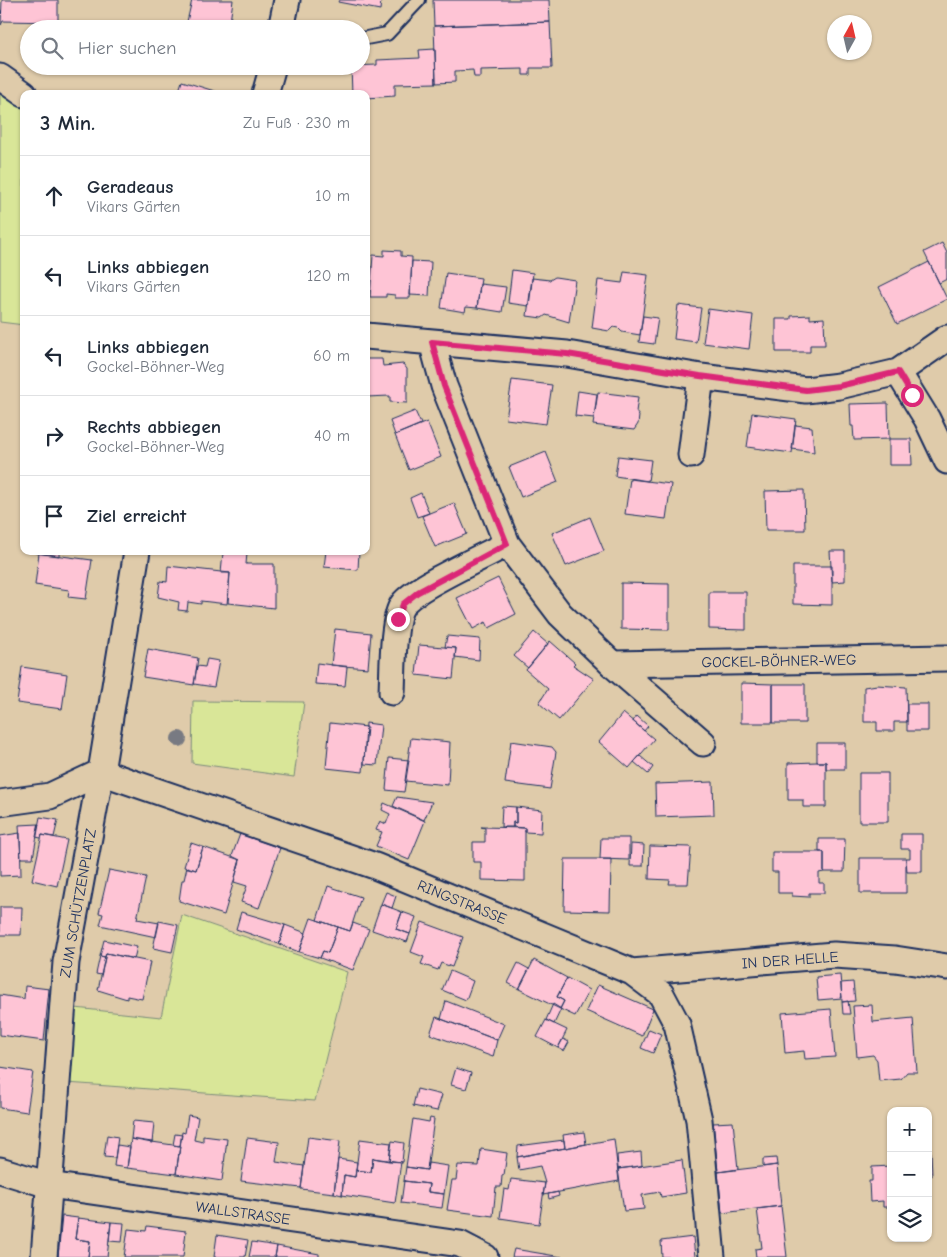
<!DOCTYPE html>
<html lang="de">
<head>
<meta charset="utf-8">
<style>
	body { margin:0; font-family:"Comic Neue",sans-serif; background:#f6f6f7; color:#1f2937 }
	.controls { position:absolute; right:15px; bottom:15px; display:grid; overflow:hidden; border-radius:10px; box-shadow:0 1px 4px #0004 }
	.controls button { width:45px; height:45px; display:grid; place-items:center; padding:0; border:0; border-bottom:1px solid #e0e1e3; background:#fff; color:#1f2937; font:25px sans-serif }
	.compass { position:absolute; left:827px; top:15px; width:45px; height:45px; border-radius:50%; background:#fff; box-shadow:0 1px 4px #0004; rotate:8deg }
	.stop { position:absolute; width:15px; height:15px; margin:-11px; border:4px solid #db2777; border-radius:50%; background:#fff }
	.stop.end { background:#db2777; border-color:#fff; box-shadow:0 1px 5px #0008 }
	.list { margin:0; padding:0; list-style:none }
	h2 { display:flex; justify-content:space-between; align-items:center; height:65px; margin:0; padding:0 20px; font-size:21px }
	h2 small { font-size:16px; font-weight:400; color:#747a83 }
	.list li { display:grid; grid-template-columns:32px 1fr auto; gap:15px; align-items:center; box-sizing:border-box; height:80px; padding:0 20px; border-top:1px solid #e0e1e3 }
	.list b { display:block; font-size:19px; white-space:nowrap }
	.list p { margin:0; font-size:16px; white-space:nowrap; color:#747a83 }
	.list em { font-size:16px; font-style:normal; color:#747a83 }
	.icon { flex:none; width:28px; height:28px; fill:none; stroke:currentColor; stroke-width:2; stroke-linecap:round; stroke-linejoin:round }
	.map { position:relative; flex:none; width:947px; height:1257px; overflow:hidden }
	.search { position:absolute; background:#fff; box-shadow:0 1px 4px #0004; left:20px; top:20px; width:350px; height:55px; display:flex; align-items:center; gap:12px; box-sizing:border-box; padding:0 18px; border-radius:28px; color:#747a83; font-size:19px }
	.panel { position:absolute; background:#fff; box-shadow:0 1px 4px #0004; left:20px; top:90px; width:350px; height:465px; border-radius:10px }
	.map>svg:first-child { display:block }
	.green { fill:#d9e698; stroke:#7a8a7b }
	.building { fill:#fec4d5; stroke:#1b2f5e }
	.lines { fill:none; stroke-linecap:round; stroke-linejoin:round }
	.lane-casing { stroke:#1b2f5e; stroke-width:16 }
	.street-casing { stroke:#1b2f5e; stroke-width:29 }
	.lane { stroke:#dfcbaa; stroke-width:12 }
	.street { stroke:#dfcbaa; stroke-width:25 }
	.tree { fill:#787a82 }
	.route { stroke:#db2777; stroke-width:6 }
	.labels { text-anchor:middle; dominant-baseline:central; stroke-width:4.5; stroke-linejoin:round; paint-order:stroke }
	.street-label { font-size:15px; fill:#1b2f5e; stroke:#dfcbaa }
</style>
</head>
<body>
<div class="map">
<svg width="947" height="1257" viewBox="0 0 947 1257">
	<rect width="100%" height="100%" fill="#dfcbaa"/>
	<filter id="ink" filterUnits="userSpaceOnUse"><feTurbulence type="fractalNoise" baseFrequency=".02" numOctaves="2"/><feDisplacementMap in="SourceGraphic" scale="10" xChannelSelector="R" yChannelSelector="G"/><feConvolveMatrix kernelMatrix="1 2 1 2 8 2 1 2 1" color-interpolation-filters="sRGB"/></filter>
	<g filter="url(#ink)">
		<path class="green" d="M0,92L24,107V325L0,322Z
			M193,701L304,702L294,777L192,763Z
			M182,915L347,972L315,1101L67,1083L75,1008L161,1017Z"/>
		<path class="building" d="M2,0H58V26L56,22L3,21L1,25Z
			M192,0H233L230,22H228L226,29H197L186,26Z
			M339,0H381L380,10L338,2Z
			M433,0H549L550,22L434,26Z
			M550,22L552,68H530V75H523V69L480,70V77H474L473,70L455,71V82L436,83L434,26Z
			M435,49L436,83L395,84V96L366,98V94H352L351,66L377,65V60L420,58L419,50Z
			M182,81L224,94H178Z
			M942,243L947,253V279L939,283L924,252Z
			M384,250L401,251V256L412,257L410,298H395V295L386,294V297H370L373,255L384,256Z
			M412,261L431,262L429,296L410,295Z
			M929,262L947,299L897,324L879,287Z
			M512,270L533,273L529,306L508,303Z
			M624,272L648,275L640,335L622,332L618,328L613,327L609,331L592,328L598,280L622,283Z
			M446,273L481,278L477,308L466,307L465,312L441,308Z
			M555,277L575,280L569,322L546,315L542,318L527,316L532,278L550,280Z
			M480,284L506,287L502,312L477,308Z
			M678,305L701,308L696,342L674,339Z
			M708,309L753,315L749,349L703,343Z
			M810,315V319L824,318L825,345H810V352H776V319H791V316Z
			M643,316L658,318L654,344L639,342Z
			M366,359H382L383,366L403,364L407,369V403L390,402V396L366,397Z
			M512,380L552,385L546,424L506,419Z
			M578,391L597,394L594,418L575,416Z
			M598,392L638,397L636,412L639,416L638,424L634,430L593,425Z
			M888,403L889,439L854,440L853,426H851L850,404Z
			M415,411L421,424L395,435L390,421Z
			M752,413L796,419L792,453L747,447Z
			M427,422L441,457L409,470L395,435Z
			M795,425L812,427L814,452L792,449Z
			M889,439H911L912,465H889Z
			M546,452L558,482L521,497L509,467Z
			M618,456L651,460L648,481L615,476Z
			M630,479L671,484L666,519L625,514Z
			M804,490L805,530H766L765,491Z
			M421,493L429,513L417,517L410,498Z
			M454,503L467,534L435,547L422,516Z
			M590,517L604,551L566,566L552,533Z
			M35,551H59V556L35,553Z
			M326,551H359L358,570L324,567Z
			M830,551H845V581L832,582Z
			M39,553L92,560L86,599L68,597L69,590L35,585Z
			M223,553H247L246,564H274V608L228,603L230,573H221Z
			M168,566L230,573L227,604L201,601V604L188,602L187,611L178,610L179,602L158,597L160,581L167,582Z
			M793,566H832V605L793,604Z
			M498,578L516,614L489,628L486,622L473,629L457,598Z
			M621,583L669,584V630L621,629Z
			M709,592H746V630L709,629Z
			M335,629L371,633L368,668L331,665Z
			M534,632L548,644L528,668L514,656Z
			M447,636L480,639L479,660L455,657L456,648L445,647Z
			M550,641L575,663L573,665L594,679L559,720L539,703L548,689L526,670Z
			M419,645L456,648L453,679L416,675Z
			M148,649L198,658L194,685L143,677Z
			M207,659L219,661L214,687L194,684L197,666L205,667Z
			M317,663L347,667L345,686L315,684Z
			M22,667L67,674L62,709L17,703Z
			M741,683L773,684V723H741Z
			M773,684H805V723H773Z
			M877,685L906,687L907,722H894V731H877V722H864V687Z
			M907,704H928V731H907Z
			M623,713L654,739L629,768L599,742Z
			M637,716L648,726L644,731L633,721Z
			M330,723L367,727L363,772L326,768Z
			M366,723L381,725L377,765L364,764Z
			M411,738L450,742L448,785L405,781Z
			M511,741L552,747L556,752L550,789L505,783Z
			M817,743H845V769H826V762H817Z
			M640,756L653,767L648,774L634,762Z
			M389,758L409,760L404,792L386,790Z
			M817,762H826V807H803V800H788V763Z
			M859,773H888V822H859Z
			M713,782L714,815L656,817L655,784Z
			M397,797L432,802L424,820L393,806Z
			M384,803L425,821L409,860L376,846L382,832L376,830L380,821L386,824L390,814L382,810Z
			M502,806L516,807V823L513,822V827H501Z
			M516,807L542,810L541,833L525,832V828L513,827V822L516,823Z
			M40,817L58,820L54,837L42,835L41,838L36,837Z
			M39,824L33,858H21L19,825Z
			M481,827L525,828V881L481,880V862H473V842H485V828Z
			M20,833L21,875L0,876V836Z
			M240,834L280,848L259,908L241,902L247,886L234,882L240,860L232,856Z
			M901,834H922V872H907L906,858H910V849H901Z
			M42,835L67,840L57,886L32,880Z
			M601,838H629V860L600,859Z
			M819,839H845L844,872H824V852H819Z
			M191,843L203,847L196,870L184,867Z
			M631,844L644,845L643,866H630Z
			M650,846L691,847L688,884H669L670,880L649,879Z
			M203,847L240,860L224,915L179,901L182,880H184L187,867L196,870Z
			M772,852H824V872L819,873V883H824V893H809V897L792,896V893H778V872H772Z
			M860,858H906V893H860Z
			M565,859H611L610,911L564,910Z
			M109,870L146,877L137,919L159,923L156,937L100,925L103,914L99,913Z
			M328,886L361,897L350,931L317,920Z
			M386,892L396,896L392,908L381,904Z
			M381,904L402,912L396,929L410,934L407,942L372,930Z
			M0,907H22L21,935H0Z
			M241,912L285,925L279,944L236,929Z
			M402,912L416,917L410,934L396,929Z
			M311,918L338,927L328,953L323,951L320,958L299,952Z
			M159,921L178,925L172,952L153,948Z
			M422,922L463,937L452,967L441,963L438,970L421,964L424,957L411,952Z
			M353,923L369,929L353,970L320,958L323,951L328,953L338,927L350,931Z
			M285,925L306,933L299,952L279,944Z
			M104,940L137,947L134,959L106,953L105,957L100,956Z
			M106,953L150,962L142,999L127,996V999L98,990Z
			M100,956L105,957L101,975L96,974Z
			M534,960L567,978L557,997L564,1001L560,1009L519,989Z
			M518,963L529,969L519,989L508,983Z
			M450,971L473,981L466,1000L442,990Z
			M840,975L842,998L818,1000L816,977Z
			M567,978L589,990L575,1016L560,1009L564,1001L557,997Z
			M853,982L855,1001L842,1002L841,983Z
			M598,985L653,1009L642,1036L586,1011Z
			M25,986L49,989L44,1041L0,1035V995L24,999Z
			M446,1001L504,1024L497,1040L441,1019Z
			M848,1001L850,1014H843L842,1002Z
			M553,1004L561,1009L554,1024L546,1020Z
			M872,1005L873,1022L913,1018L917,1072H907L901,1079L879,1081L877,1060L873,1055L857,1057L853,1006Z
			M831,1009L835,1057L805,1059L804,1051L785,1053L782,1013Z
			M436,1017L497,1040L493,1057L430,1034Z
			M546,1020L567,1030L558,1048L537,1037Z
			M649,1029L661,1034L653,1053L641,1048Z
			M563,1039L569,1042L564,1051L558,1048Z
			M0,1067L33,1072L27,1112L0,1108Z
			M456,1068L471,1073L466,1089L451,1085Z
			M417,1089L442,1095L437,1111L413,1106Z
			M188,1115L198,1117L194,1140L203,1142V1136L227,1139L222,1181L176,1174L182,1132L185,1133Z
			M430,1118L434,1119L427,1170L406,1167L413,1119L429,1122Z
			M133,1121L154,1123L152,1143L131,1139Z
			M733,1122L738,1169L718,1172L713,1123Z
			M584,1132L586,1144L565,1148L563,1135Z
			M175,1134L182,1135L180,1146L173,1145Z
			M107,1135L118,1137L115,1158L104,1157Z
			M308,1137L340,1141L334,1193L301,1189Z
			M247,1138L279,1142L276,1162L304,1166L301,1188L241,1181Z
			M131,1139L180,1146L176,1174L127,1168Z
			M360,1139L391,1143L389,1161L373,1158L371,1172L356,1170Z
			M614,1139L619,1181L543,1195L545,1183L540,1166L519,1170L517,1157Z
			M564,1140L565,1148L517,1157L518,1146Z
			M392,1141L404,1143L402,1162L389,1161Z
			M117,1145L130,1147L127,1168L114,1166Z
			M481,1149L507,1153L504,1175L502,1176L501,1187H496L493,1216L447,1210L452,1180H456L458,1165L479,1166Z
			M641,1152L642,1166L618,1169L617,1155Z
			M928,1152H931L932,1176H928Z
			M373,1158L401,1162L395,1203L342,1195L344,1175L355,1177L356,1170L371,1172Z
			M776,1158L777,1165L763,1167V1159Z
			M338,1159L357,1162L355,1177L344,1175L342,1195L334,1193Z
			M682,1160L686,1193L661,1197L660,1192L642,1195L644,1209L624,1211L618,1169Z
			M428,1163L448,1166L444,1194L428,1192L429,1184L404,1181L406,1167L427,1170Z
			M777,1165L781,1206L722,1213L718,1172Z
			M891,1166V1207H883V1201L870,1202L869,1181H872V1167Z
			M511,1179L545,1183L539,1224L500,1218L504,1189L509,1190Z
			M404,1181L429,1184L428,1192L444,1194L442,1208L401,1203Z
			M558,1192L559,1196L549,1199L548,1194Z
			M781,1206L787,1257H756L755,1249L762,1248L757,1209Z
			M62,1216L78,1218L75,1239L90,1241L88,1257H58Z
			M78,1218L111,1222L107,1257H88L90,1241L75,1239Z
			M111,1222L124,1223L122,1242L109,1241Z
			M147,1226L186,1231L183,1257H124L128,1229L146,1231Z
			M217,1235L248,1240L245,1257H214Z
			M693,1237L695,1257H662L661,1241Z
			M252,1242L277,1246L275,1257H249Z
			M277,1246L319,1254V1257H275Z
			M514,1249L562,1257H512Z"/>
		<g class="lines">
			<defs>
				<path id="lane" d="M361,39L387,34L419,0"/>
				<path id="street" d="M281,29L287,0
					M0,77L24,94
					M265,94L273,66
					M366,336L567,354L701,377L806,390L839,386L898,372L947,338
					M432,342L444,386L507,544L560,614L612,664L703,743
					M898,372L927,419L947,461
					M691,455L701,377
					M612,664L947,658
					M392,692C393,673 392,618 403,604C415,587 486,555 507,544
					M0,803L50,796L101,772L375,866L632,972L661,994L677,1024L699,1120L712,1257
					M632,972L834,955L895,959L947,967
					M0,1170L49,1185L460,1244L485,1257
					M44,1257L66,962L101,772L137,551"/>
			</defs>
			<use href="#lane" class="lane-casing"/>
			<use href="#street" class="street-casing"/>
			<use href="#lane" class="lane"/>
			<use href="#street" class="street"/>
		</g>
		<circle class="tree" cx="179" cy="739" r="8"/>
	</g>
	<g class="lines" filter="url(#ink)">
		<path class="route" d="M398,619L403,604L418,592L507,544L444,386L432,342L567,354L700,376L806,390L839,386L898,372L912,395"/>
	</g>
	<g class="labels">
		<g class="street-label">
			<text transform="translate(779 661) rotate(-1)">GOCKEL-BÖHNER-WEG</text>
			<text transform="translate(462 902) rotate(22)">RINGSTRASSE</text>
			<text transform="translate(78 903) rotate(-80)">ZUM SCHÜTZENPLATZ</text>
			<text transform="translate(790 960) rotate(-4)">IN DER HELLE</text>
			<text transform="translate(243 1213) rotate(8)">WALLSTRASSE</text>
		</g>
	</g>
</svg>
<div class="controls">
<button>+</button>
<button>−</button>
<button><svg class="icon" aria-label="layers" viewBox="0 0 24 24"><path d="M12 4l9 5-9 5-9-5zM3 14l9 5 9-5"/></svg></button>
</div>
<svg class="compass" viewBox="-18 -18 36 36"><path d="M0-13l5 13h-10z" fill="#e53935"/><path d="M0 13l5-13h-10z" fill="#747a83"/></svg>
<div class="stop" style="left:912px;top:395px"></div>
<div class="stop end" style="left:398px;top:619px"></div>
<div class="search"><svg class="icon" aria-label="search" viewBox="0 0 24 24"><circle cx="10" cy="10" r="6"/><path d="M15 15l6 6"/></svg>Hier suchen</div>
<section class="panel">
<h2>3 Min.<small>Zu Fuß · 230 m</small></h2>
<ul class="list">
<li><svg class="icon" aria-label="ahead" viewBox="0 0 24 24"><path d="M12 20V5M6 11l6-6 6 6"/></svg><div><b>Geradeaus</b><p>Vikars Gärten</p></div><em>10 m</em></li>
<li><svg class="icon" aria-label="left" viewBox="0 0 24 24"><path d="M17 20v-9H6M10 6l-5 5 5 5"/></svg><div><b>Links abbiegen</b><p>Vikars Gärten</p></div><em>120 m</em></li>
<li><svg class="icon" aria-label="left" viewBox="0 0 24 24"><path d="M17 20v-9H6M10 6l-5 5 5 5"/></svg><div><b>Links abbiegen</b><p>Gockel-Böhner-Weg</p></div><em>60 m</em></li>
<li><svg class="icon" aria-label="right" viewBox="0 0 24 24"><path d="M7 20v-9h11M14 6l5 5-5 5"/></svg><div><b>Rechts abbiegen</b><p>Gockel-Böhner-Weg</p></div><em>40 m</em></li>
<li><svg class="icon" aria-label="arrive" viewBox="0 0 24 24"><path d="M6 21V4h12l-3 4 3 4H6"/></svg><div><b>Ziel erreicht</b></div></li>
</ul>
</section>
</div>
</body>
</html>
